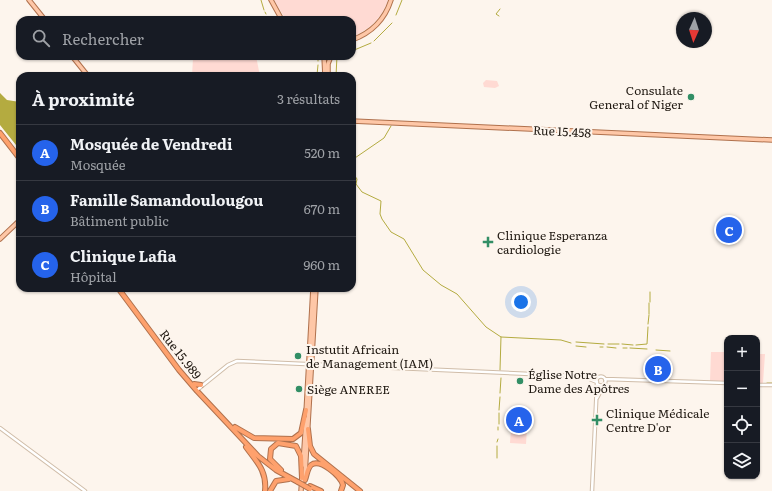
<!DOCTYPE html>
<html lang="fr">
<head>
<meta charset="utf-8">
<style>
	body { margin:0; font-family:Literata,serif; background:#242831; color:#f1f3f6 }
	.controls { position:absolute; right:12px; bottom:12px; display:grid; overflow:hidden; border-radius:8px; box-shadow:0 1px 3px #0004 }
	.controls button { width:36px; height:36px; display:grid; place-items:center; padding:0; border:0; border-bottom:1px solid #363941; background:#171b24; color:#f1f3f6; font:20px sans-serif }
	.compass { position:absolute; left:676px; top:12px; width:36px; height:36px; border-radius:50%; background:#171b24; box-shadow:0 1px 3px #0004; rotate:183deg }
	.you { position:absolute; left:521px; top:302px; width:14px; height:14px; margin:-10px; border:3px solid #fff; border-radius:50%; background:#1a73e8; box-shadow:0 0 0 6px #1a73e833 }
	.badge { display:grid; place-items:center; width:26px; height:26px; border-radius:50%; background:#2563eb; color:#fff; font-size:13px; font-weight:700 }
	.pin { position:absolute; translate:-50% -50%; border:2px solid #fff; box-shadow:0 1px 4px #0006 }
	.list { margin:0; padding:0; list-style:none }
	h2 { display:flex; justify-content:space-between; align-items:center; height:52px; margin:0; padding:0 16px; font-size:17px }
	h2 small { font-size:13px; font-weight:400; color:#9ea1a6 }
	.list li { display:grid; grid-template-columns:26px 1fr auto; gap:12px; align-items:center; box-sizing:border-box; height:56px; padding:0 16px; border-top:1px solid #363941 }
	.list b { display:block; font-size:15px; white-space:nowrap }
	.list p { margin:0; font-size:13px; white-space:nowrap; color:#9ea1a6 }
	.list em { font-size:13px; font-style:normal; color:#9ea1a6 }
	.icon { flex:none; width:22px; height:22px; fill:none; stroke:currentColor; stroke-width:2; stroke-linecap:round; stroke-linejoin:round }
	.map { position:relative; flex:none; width:772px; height:491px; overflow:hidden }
	.search { position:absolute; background:#171b24; box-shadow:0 1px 3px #0004; left:16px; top:16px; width:340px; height:44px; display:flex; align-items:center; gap:10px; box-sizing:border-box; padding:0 14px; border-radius:12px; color:#9ea1a6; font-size:15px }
	.panel { position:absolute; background:#171b24; box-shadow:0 1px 3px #0004; left:16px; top:72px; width:340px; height:220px; border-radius:12px }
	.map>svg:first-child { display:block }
	.green { fill:#ffdad3 }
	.water { fill:#b4ab40 }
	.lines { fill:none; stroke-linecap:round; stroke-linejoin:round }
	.stream { stroke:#b4ab40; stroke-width:1 }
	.minor-casing { stroke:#d0bda9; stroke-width:4.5 }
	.major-casing { stroke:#b0714d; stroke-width:5.5 }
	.highway-casing { stroke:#b0714d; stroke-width:6 }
	.minor { stroke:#fff; stroke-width:2.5 }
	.major { stroke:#fec7a7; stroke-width:3.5 }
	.highway { stroke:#fea16d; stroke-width:4 }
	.highway-bridge-casing { stroke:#b0714d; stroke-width:6; stroke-linecap:butt }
	.highway-bridge { stroke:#fea16d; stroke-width:4 }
	.poi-dot { fill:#328e65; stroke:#fdf5ed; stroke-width:1.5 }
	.labels { text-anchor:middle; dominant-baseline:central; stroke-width:4; stroke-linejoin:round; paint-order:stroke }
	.poi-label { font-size:12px; fill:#201912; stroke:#fdf5ed; text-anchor:start }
	.street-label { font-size:12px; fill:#201912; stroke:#fdf5ed }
</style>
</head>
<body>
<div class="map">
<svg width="772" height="491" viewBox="0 0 772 491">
	<rect width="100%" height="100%" fill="#fdf5ed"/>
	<path class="green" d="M274,0H388C382,18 369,30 352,37V20H286Z
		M191,56H256L260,76H192L193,58Z
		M486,80L497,81L499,86L495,88L484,87L483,83Z
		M711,352H727V381H710Z
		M757,354H765L763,383H757Z
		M511,427L527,428L526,444L510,443Z"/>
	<path class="water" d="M0,93L7,100L20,102V150L0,125Z"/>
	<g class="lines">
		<path class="stream" d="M261,0L264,10
			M265,12L266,14
			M396,15L402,0
			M499,16L496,14L500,9
			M268,17L270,20
			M374,41L392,23
			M352,51L371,43
			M318,61V56
			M317,75L318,65
			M336,76L337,56
			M352,160L384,138L391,126
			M352,172L357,179L356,184L362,192L381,201L380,214L382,219L391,232L404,239L423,270L441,285L457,294L486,327L501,337L561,340L571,343
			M650,302V292
			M649,314V303
			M648,324L649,315
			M576,342L604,344
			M608,344H619
			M622,344L633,345
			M636,345L647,344L648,327
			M576,346L586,347
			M600,347H603
			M607,347L616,348
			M623,348H627
			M630,348L647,349
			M656,350L670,351
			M500,370L501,337
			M767,383H772
			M500,393L501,378
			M499,410L500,397
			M499,424V413
			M498,430V427
			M497,442L498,439
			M497,458V446"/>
		<defs>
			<path id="minor" d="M596.5 381a4.5 4.5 0 1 1 9 0a4.5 4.5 0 1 1-9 0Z
				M587,378L597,382
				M605,379L727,383
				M757,385H772
				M197,390L228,365L237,361L598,377
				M597,398L604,385
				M0,428L85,491
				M592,491L597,383"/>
			<path id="major" d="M29,0L45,20
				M271,0L282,20
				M352,40C371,33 385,19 391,0
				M72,56L88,76
				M324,56L325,76
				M328,76V64L331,56
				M352,121L772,140
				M0,239L20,220
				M306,413L313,288
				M303,465L306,419
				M305,475L316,288
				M301,491L302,477"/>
			<path id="highway" d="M0,133L20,159
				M118,288L179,370L197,391L258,456L276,470L298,482
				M194,384L201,385
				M235,427L254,438L293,439L301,433L306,410
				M308,429L310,446L314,454L360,491
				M246,447C257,462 267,471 265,491
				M281,470L270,459L271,449L278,443L296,446L301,456L302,478
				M305,480C307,475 307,469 311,465C320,458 341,476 343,485L341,491
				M310,486L321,491
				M270,491L276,481L289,479"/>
		</defs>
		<use href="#minor" class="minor-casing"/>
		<use href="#major" class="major-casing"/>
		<use href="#highway" class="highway-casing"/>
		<use href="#minor" class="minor"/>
		<use href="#major" class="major"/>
		<use href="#highway" class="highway"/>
		<defs>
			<path id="highway-bridge" d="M298,482L310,489"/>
		</defs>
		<use href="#highway-bridge" class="highway-bridge-casing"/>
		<use href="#highway-bridge" class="highway-bridge"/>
	</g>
	<g class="poi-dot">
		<circle cx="691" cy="97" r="4"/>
		<path d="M486 236h4v4h4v4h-4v4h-4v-4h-4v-4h4z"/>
		<circle cx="298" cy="356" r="4"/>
		<circle cx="520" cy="381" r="4"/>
		<circle cx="299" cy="389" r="4"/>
		<path d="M595 414h4v4h4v4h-4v4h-4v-4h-4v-4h4z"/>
	</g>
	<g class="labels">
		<g class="poi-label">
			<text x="683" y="90" text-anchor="end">Consulate<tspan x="683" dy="14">General of Niger</tspan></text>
			<text x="497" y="235">Clinique Esperanza<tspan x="497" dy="14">cardiologie</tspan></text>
			<text x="306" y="349">Instutit Africain<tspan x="306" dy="14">de Management (IAM)</tspan></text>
			<text x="528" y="374">Église Notre<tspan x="528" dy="14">Dame des Apôtres</tspan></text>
			<text x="307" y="389">Siège ANEREE</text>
			<text x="606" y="413">Clinique Médicale<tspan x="606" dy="14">Centre D'or</tspan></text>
		</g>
		<g class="street-label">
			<text transform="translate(562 131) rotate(3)">Rue 15.458</text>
			<text transform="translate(181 354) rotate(52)">Rue 15.989</text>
		</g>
	</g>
</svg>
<div class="controls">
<button>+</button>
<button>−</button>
<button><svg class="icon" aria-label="locate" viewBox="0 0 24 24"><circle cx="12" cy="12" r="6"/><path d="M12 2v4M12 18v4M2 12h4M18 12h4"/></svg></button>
<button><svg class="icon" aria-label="layers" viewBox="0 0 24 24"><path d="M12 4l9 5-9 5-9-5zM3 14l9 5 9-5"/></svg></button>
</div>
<svg class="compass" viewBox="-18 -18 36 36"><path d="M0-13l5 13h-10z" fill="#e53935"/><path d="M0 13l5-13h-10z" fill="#9ea1a6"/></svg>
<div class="you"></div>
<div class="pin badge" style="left:519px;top:420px">A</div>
<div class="pin badge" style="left:658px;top:369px">B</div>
<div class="pin badge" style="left:729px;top:230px">C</div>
<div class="search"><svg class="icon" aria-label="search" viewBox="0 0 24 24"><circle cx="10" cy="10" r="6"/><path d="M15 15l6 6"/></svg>Rechercher</div>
<section class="panel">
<h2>À proximité<small>3 résultats</small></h2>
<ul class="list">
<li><span class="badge">A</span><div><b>Mosquée de Vendredi</b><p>Mosquée</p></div><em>520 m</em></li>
<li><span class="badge">B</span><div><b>Famille Samandoulougou</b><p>Bâtiment public</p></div><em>670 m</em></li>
<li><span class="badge">C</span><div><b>Clinique Lafia</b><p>Hôpital</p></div><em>960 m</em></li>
</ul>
</section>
</div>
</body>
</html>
